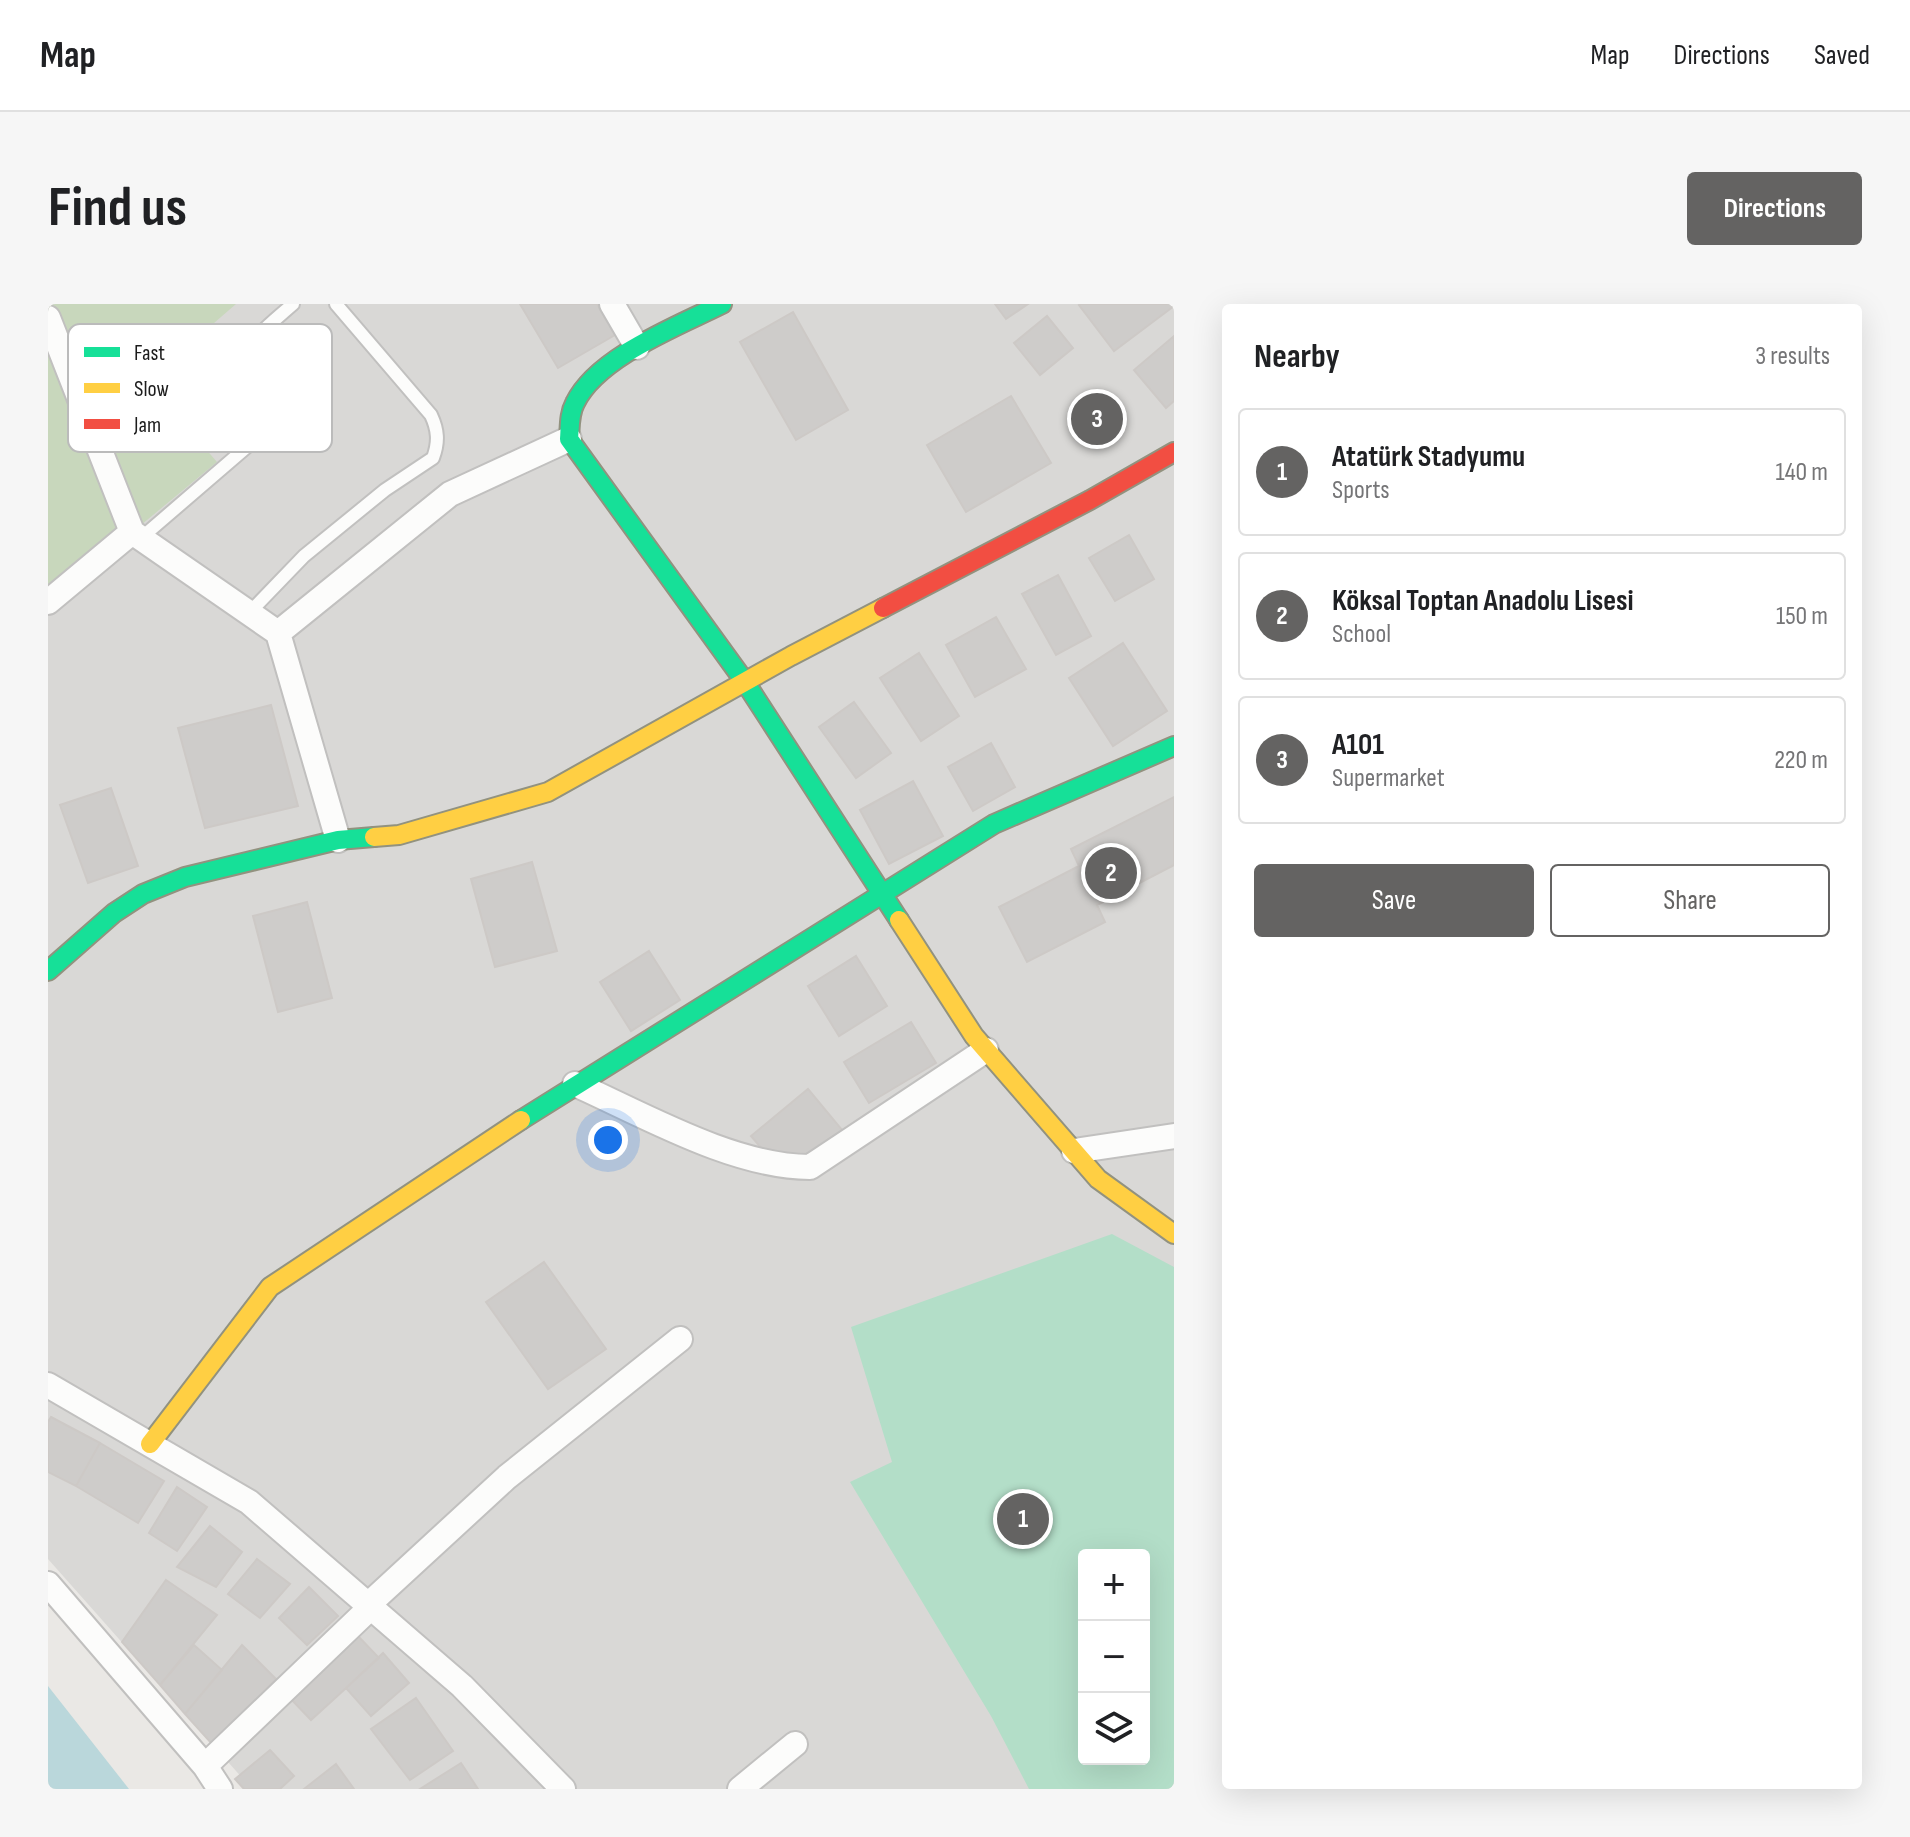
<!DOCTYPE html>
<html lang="en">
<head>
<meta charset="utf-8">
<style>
	body { margin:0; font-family:"Sofia Sans Condensed",sans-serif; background:#f6f6f6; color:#202124 }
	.controls { position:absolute; right:24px; bottom:24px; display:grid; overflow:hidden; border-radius:8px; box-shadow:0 8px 32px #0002 }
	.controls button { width:72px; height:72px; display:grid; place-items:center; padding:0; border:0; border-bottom:2px solid #e0e0e0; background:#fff; color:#202124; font:40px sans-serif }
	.you { position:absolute; left:560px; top:836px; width:28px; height:28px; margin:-20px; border:6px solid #fff; border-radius:50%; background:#1a73e8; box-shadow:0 0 0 12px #1a73e833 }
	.badge { display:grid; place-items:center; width:52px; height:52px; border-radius:50%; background:#646362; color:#fff; font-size:26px; font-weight:700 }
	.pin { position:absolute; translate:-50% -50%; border:4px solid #fff; box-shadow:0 2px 8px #0006 }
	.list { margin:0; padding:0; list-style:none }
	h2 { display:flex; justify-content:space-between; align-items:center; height:104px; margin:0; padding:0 32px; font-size:34px }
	h2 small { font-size:26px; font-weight:400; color:#757577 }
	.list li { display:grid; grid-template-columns:52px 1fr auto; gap:24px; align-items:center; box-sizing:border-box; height:128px; margin:0 16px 16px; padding:0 16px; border:2px solid #e0e0e0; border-radius:8px }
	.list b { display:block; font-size:30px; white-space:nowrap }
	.list p { margin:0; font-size:26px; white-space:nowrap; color:#757577 }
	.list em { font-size:26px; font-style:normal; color:#757577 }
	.actions { display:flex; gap:16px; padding:24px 32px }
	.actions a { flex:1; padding:18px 0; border:2px solid #646362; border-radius:8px; text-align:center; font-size:28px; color:#646362 }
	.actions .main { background:#646362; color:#fff }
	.icon { flex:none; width:44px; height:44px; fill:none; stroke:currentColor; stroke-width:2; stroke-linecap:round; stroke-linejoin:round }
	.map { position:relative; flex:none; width:1126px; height:1485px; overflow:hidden; border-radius:8px }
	header { display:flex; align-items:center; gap:48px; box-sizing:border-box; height:112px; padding:0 40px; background:#fff; border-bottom:2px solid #e0e0e0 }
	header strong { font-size:38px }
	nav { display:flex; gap:44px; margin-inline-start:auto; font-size:28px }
	.intro { display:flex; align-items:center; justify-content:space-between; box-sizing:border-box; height:192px; padding:0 48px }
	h1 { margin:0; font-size:56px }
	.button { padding:20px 36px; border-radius:8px; background:#646362; color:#fff; font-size:28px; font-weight:700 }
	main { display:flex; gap:48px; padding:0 48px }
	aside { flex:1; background:#fff; border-radius:8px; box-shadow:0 8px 32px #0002 }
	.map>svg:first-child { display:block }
	.residential { fill:#d9d8d6; fill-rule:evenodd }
	.forest { fill:#c8d7bc }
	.pitch { fill:#b3dec8; fill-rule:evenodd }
	.water { fill:#bad7db }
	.building { fill:#ceccca; stroke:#cdc9c6; stroke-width:2 }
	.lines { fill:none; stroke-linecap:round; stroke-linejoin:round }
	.lane-casing { stroke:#c1c0bf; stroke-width:16 }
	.street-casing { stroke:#c1c0bf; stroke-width:28 }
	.fast-casing { stroke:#92927f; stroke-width:22 }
	.slow-casing { stroke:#92927f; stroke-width:22 }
	.jam-casing { stroke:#92927f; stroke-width:22 }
	.lane { stroke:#fcfcfb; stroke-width:12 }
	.street { stroke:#fcfcfb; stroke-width:24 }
	.fast { stroke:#16e098; stroke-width:18 }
	.slow { stroke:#ffcf43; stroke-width:18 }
	.jam { stroke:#f24e42; stroke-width:18 }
	.key { fill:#fff; stroke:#bbb; stroke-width:2 }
	.key-label { font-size:22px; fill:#1c1c1c }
</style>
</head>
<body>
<header>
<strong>Map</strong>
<nav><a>Map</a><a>Directions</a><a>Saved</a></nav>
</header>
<div class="intro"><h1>Find us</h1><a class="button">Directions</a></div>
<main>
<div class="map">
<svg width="1126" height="1485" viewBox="0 0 1126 1485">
	<rect width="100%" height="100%" fill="#eae8e5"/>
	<path class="residential" d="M0,0H1126V1485H204L0,1255ZM1036,1251H1096V1455H1036Z"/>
	<path class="forest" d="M0,0H188L99,77L169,158L0,298Z"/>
	<path class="pitch" d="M1064,930L1126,963V1485H981L943,1412L802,1178L844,1158L803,1023ZM1096,1251V1455H1036V1251Z"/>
	<path class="water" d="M0,1382L81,1485H0Z"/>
	<path class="building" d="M472,0H549L567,31L510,64Z
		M947,0H980L958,15Z
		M1033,0H1124L1126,2L1066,47L1031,1Z
		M745,8L800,106L748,136L692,38Z
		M999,12L1025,44L992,71L966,39Z
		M1126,32V97L1118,104L1086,66Z
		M1048,86L1074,127L1049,143L1023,102Z
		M963,92L1003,159L918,208L879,141Z
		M1081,231L1106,275L1067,297L1041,254Z
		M1010,271L1043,332L1008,351L974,290Z
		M948,313L978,365L927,393L898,341Z
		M1075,339L1119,407L1065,442L1021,374Z
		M871,349L911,412L873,437L832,374Z
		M806,398L843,449L808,474L771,423Z
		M223,401L250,502L157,524L130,424Z
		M943,439L967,483L925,507L900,463Z
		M865,477L895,532L841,560L812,506Z
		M63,484L90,562L40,579L12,501Z
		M1126,493V561L1049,601L1057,618L979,658L951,603L1031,562L1023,545Z
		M484,558L509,647L447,663L423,575Z
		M259,598L284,694L230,708L205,612Z
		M601,647L632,696L583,727L552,678Z
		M808,652L839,702L791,732L760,682Z
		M863,718L888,759L821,799L796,758Z
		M760,785L795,827L739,874L703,832Z
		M496,958L558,1045L500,1085L438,998Z
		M3,1113L52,1139L28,1182L0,1168V1118Z
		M52,1139L116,1177L90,1219L28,1182Z
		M129,1183L159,1203L129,1247L101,1229Z
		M162,1222L194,1248L168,1283L129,1263Z
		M209,1255L242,1280L212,1314L180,1290Z
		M118,1276L169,1311L112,1381L74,1338Z
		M261,1283L290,1312L259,1341L231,1314Z
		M309,1331L331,1354L263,1416L241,1393Z
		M146,1341L174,1366L137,1410L112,1381Z
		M194,1341L228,1375L165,1441L137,1410Z
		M335,1349L361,1379L323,1412L298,1384Z
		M368,1394L405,1447L362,1476L323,1425Z
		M222,1446L246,1472L232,1485H196L187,1475Z
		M413,1459L430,1485H372Z
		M288,1460L306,1485H256Z"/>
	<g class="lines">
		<defs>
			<path id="lane" d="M93,234L215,129L185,81C197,37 212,29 245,0
				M202,308L256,252L337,186L385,154C391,138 390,126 383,111L288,0"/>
			<path id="street" d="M564,0L589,43
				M0,14L84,228L0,298
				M84,228L230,329L290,536
				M230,329L402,190L521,135
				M527,780C596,811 686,863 762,863L938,746
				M1026,847L1126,832
				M0,1081L201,1198L414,1382L515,1485
				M0,1280L157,1462L172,1485
				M157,1462L323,1303L321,1300L459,1173L632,1035
				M692,1485L747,1440"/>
			<path id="fast" d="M674,0C630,22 549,53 527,99C521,110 522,123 521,135L697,378L851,616
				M0,667L66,609L95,590L137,573L290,536L326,533
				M473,816L946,520L1126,442"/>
			<path id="slow" d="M326,533L351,531L500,488L743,352L835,304
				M851,616L926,732L1050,875L1126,930
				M102,1140L222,983L473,816"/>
			<path id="jam" d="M835,304L1042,196L1126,148"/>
		</defs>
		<use href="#lane" class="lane-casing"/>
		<use href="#street" class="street-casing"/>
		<use href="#fast" class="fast-casing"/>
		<use href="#slow" class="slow-casing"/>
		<use href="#jam" class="jam-casing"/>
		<use href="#lane" class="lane"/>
		<use href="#street" class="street"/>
		<use href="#fast" class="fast"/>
		<use href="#slow" class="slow"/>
		<use href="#jam" class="jam"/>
	</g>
	<rect x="20" y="20" width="264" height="128" rx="12" class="key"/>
	<rect x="36" y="43" width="36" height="10" fill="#16e098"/>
	<rect x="36" y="79" width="36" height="10" fill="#ffcf43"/>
	<rect x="36" y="115" width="36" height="10" fill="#f24e42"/>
	<g class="key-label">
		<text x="86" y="56">Fast</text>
		<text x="86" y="92">Slow</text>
		<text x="86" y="128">Jam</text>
	</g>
</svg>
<div class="controls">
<button>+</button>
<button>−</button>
<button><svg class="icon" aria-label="layers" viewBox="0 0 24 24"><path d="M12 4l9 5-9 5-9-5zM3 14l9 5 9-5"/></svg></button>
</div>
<div class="you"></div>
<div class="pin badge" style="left:975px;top:1215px">1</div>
<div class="pin badge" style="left:1063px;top:569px">2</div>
<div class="pin badge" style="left:1049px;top:115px">3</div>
</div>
<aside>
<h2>Nearby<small>3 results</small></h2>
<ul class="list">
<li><span class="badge">1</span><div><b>Atatürk Stadyumu</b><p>Sports</p></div><em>140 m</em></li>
<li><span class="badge">2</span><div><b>Köksal Toptan Anadolu Lisesi</b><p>School</p></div><em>150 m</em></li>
<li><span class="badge">3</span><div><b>A101</b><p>Supermarket</p></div><em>220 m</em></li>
</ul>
<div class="actions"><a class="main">Save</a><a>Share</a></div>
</aside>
</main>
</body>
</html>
